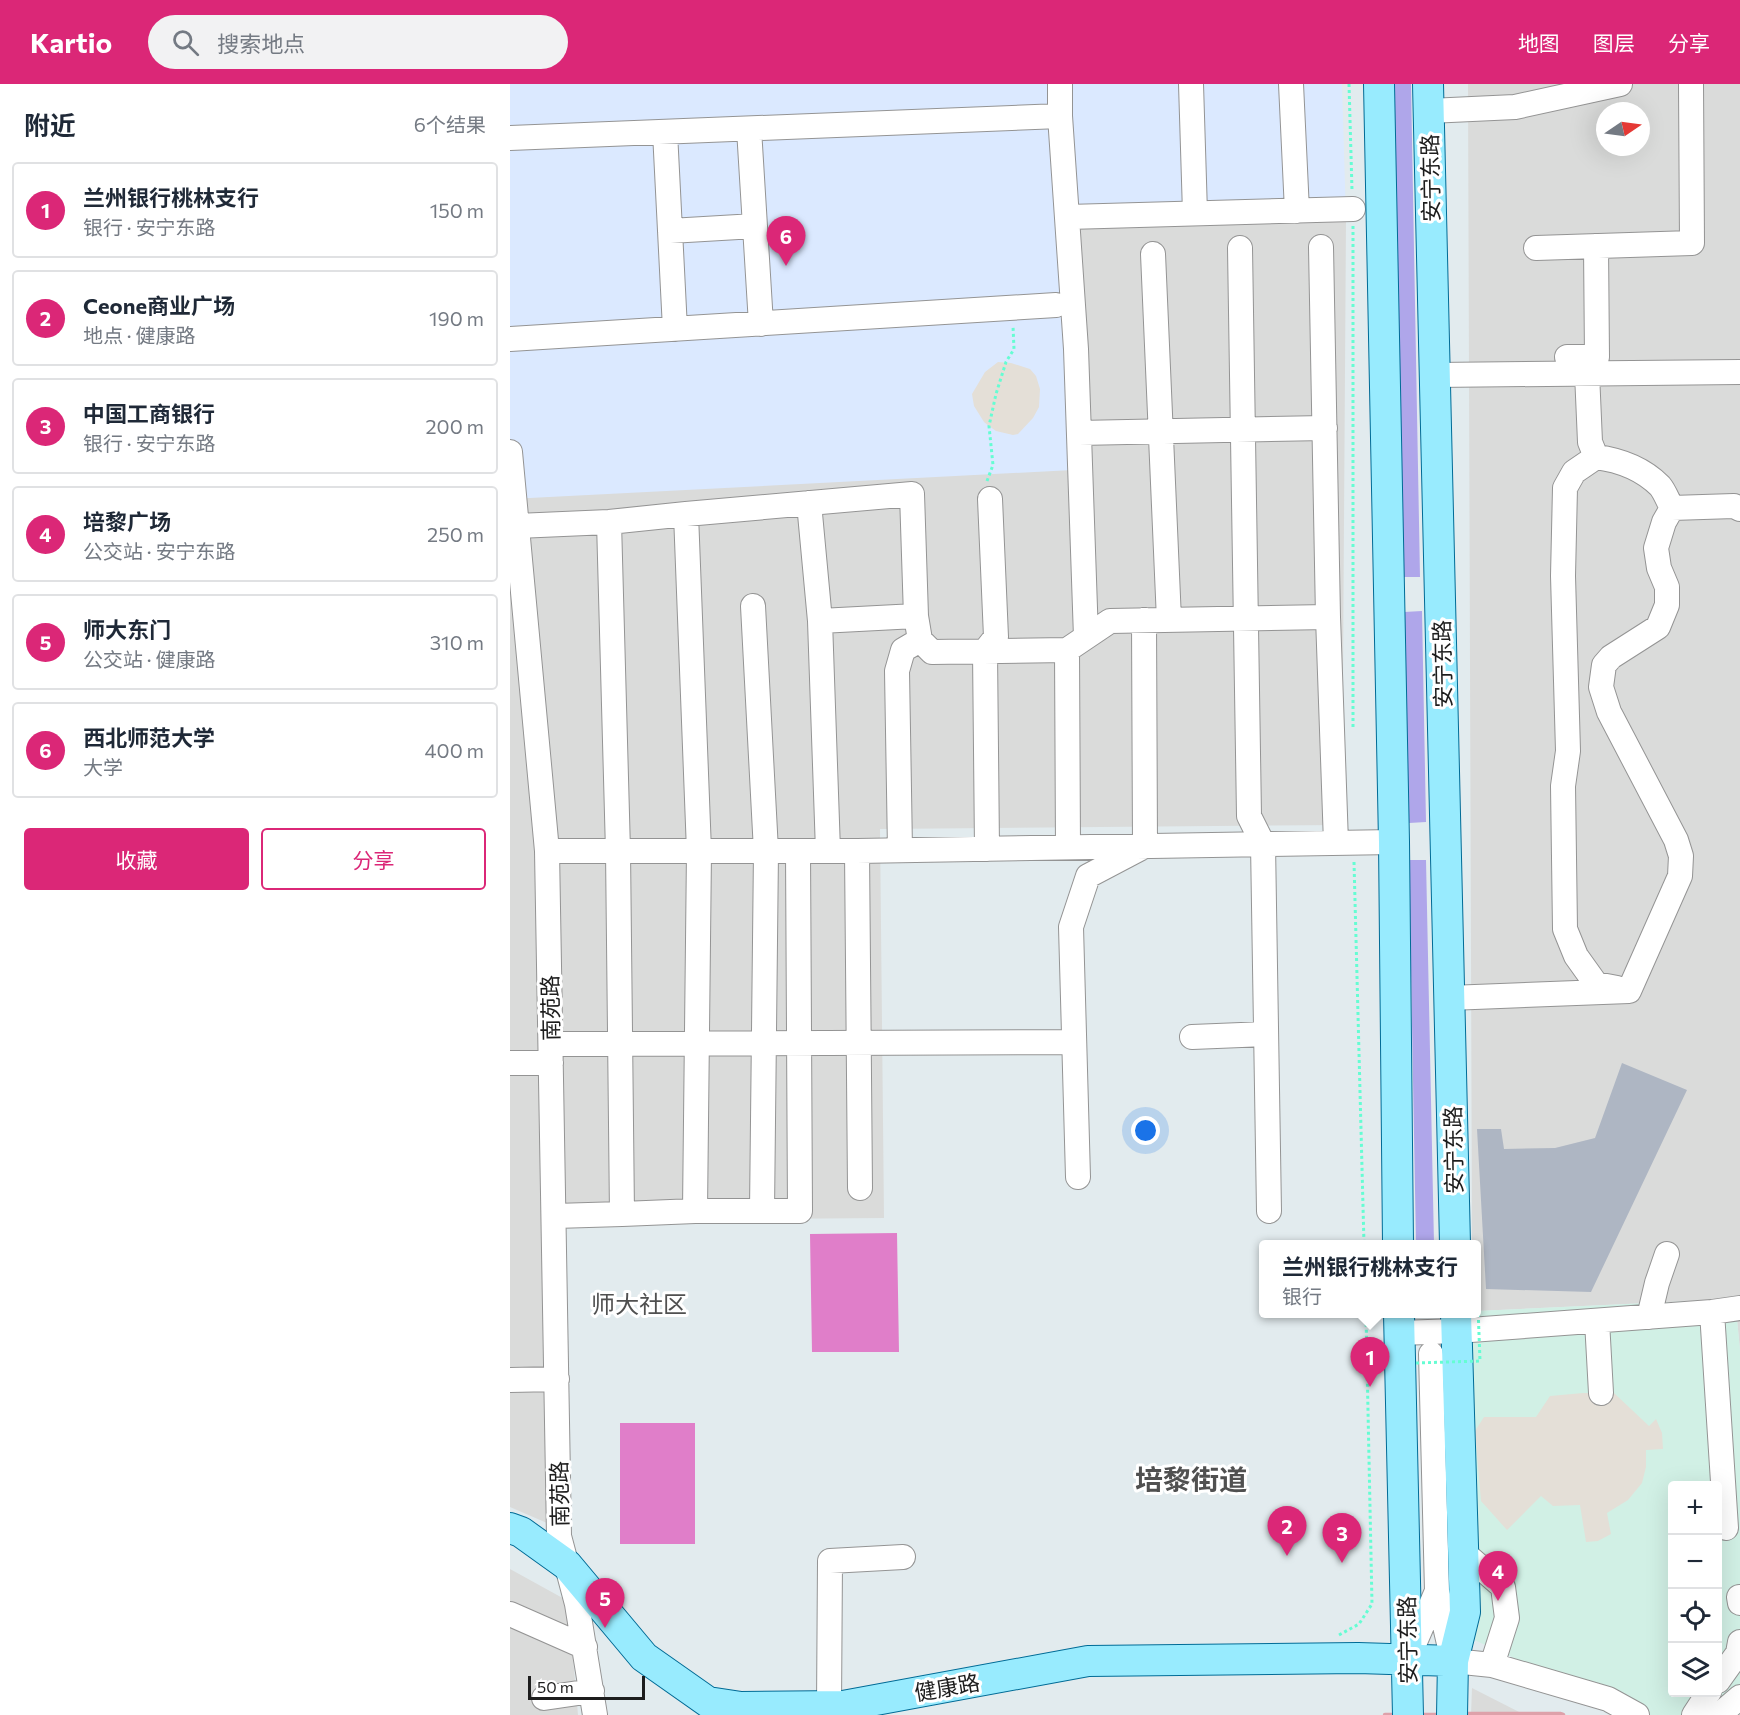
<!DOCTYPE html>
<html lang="zh">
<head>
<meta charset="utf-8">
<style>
	body { margin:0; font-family:Commissioner,"Noto Sans SC",sans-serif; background:#f2f2f3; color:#1f2937 }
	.controls { position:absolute; right:18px; bottom:18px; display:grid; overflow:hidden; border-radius:6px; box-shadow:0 6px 24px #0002 }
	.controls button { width:54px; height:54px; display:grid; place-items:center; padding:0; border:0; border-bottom:2px solid #e0e1e3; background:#fff; color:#1f2937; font:30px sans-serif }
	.compass { position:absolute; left:1086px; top:18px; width:54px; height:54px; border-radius:50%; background:#fff; box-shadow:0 6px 24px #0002; rotate:77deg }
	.scale { position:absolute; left:18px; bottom:15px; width:117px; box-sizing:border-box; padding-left:6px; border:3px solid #1d1d1d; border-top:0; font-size:16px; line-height:21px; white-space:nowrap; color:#1d1d1d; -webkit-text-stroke:4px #fff; paint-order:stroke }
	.you { position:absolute; left:636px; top:1047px; width:21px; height:21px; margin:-15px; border:4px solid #fff; border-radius:50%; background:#1a73e8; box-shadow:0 0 0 9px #1a73e833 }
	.badge { display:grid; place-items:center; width:39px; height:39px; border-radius:50%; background:#db2777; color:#fff; font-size:20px; font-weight:700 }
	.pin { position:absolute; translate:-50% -50px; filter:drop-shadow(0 2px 3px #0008) }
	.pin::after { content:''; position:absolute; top:32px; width:21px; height:18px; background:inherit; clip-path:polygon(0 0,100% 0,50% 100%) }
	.popup { position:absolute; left:749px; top:1156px; width:222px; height:78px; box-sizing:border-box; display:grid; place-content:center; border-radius:6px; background:#fff; filter:drop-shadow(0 2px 4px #0005); font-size:20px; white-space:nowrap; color:#747a83 }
	.popup b { font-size:22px; color:#1f2937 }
	.popup::after { content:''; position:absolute; left:50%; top:100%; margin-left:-12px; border:12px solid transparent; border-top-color:#fff }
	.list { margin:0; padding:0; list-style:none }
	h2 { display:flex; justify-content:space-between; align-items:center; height:78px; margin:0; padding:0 24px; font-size:26px }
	h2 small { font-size:20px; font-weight:400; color:#747a83 }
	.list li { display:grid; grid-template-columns:39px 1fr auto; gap:18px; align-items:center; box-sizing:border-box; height:96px; margin:0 12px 12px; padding:0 12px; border:2px solid #e0e1e3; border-radius:6px }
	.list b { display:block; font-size:22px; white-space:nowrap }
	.list p { margin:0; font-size:20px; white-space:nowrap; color:#747a83 }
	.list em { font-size:20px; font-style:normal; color:#747a83 }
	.actions { display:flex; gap:12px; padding:18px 24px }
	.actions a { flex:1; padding:14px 0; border:2px solid #db2777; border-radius:6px; text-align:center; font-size:21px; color:#db2777 }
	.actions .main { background:#db2777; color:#fff }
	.icon { flex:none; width:33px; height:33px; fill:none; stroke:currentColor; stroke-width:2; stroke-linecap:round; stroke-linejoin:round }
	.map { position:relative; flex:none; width:1230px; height:1631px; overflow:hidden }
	header { display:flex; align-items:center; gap:36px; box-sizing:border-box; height:84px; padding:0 30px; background:#db2777; color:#fff }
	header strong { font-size:28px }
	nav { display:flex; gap:33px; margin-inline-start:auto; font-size:21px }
	.search { width:420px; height:54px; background:#f2f2f3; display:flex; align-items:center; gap:15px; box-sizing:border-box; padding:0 21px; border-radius:33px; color:#747a83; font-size:22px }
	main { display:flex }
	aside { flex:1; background:#fff }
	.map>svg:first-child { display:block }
	.residential { fill:#dadbda; fill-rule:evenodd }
	.commercial { fill:#d1f0e5; fill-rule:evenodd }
	.education { fill:#dbe9ff }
	.construction { fill:#aeb6c3 }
	.grass { fill:#afa6ea }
	.pitch { fill:#e07ec9 }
	.plaza { fill:#e4dfd7 }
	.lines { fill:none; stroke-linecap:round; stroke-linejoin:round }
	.stream { stroke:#dea1aa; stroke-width:4.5 }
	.minor-casing { stroke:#949494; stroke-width:26 }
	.major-casing { stroke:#006b96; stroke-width:32 }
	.path { stroke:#65fdd3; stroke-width:3; stroke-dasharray:3 3; stroke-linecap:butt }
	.minor { stroke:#fff; stroke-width:24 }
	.major { stroke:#98ebfe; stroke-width:30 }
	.path-bridge { stroke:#65fdd3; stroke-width:3; stroke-dasharray:3 3; stroke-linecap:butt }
	.labels { text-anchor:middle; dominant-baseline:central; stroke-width:6; stroke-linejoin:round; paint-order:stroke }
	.street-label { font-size:22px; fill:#1d1d1d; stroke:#fff }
	.neighbourhood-label { font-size:24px; fill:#505050; stroke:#fff }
	.district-label { font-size:28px; font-weight:bold; fill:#505050; stroke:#fff }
</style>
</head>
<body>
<header>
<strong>Kartio</strong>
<div class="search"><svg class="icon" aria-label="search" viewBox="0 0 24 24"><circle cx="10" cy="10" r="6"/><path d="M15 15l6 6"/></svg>搜索地点</div>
<nav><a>地图</a><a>图层</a><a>分享</a></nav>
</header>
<main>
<aside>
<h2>附近<small>6个结果</small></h2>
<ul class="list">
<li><span class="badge">1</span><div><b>兰州银行桃林支行</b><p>银行 · 安宁东路</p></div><em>150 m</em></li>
<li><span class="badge">2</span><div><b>Ceone商业广场</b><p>地点 · 健康路</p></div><em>190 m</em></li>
<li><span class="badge">3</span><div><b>中国工商银行</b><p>银行 · 安宁东路</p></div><em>200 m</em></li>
<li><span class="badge">4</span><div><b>培黎广场</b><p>公交站 · 安宁东路</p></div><em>250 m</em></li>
<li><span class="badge">5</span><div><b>师大东门</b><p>公交站 · 健康路</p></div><em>310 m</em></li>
<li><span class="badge">6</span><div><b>西北师范大学</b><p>大学</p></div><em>400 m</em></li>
</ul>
<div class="actions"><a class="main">收藏</a><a>分享</a></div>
</aside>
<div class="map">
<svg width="1230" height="1631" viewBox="0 0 1230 1631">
	<rect width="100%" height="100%" fill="#e2ebee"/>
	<path class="residential" d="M958,0H1230V1266L1225,1215L967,1227L966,1160H962ZM1095,27H1131V63H1095Z
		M836,136L832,741L370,745L374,1134L35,1137L37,1439L0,1423V415L550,143Z
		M0,1485L58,1517L68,1631H0Z
		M962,1604L1015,1631H961Z"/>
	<path class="commercial" d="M1225,1215L1230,1266V1601L1199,1631H1132L962,1555V1230H966L967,1227ZM1162,1402H1208V1608H1162Z"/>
	<path class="education" d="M0,0H832L836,136L551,143L563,386L0,415Z"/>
	<path class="construction" d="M1112,979L1177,1006L1081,1208L976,1205L967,1045H991L994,1065L1045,1064L1085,1054Z"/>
	<path class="grass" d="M883,0H901L910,493H893Z
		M912,527L916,738L899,739L894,528Z
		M899,776H916L924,1160H906Z"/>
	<path class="pitch" d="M387,1149L389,1268H302L300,1150Z
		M110,1339H185V1460H110Z"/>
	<path class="plaza" d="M488,278L501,279L520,285L526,292L530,305L529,323L523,334L508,350L503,351L486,347L479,342L474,338L464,322L462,310L475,288Z
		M1073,1309H1104L1139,1342L1146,1335L1152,1349L1153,1365L1136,1366V1383L1132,1399L1118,1416L1097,1429L1101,1450L1088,1457L1076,1458L1070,1421L1043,1422L1031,1412L997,1446L971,1417L965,1347L974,1333H1026L1040,1312Z"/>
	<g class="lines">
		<path class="stream" d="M951,1630H1050L1053,1631
			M875,1631H889
			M909,1631H931"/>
		<defs>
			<path id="minor" d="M550,0V32L566,265L576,553
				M681,0L685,129
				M781,0L787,127
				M919,27L1005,23L1110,0
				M239,45L251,240
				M155,48L165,245
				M0,54L550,32
				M558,133L843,125
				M160,147L245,142
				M811,163L818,533
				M730,164L739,732L753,760L759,1127
				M1026,164L1182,159L1181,0
				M643,170L659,536
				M0,255L546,221
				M1057,273H1087L1086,162
				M1077,289L1080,358L1086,373
				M925,291L1230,288
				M569,349L815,344
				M0,368L37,767L49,1452L67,1520L85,1631
				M299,419L310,537
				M1162,424L1224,422L1230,425
				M176,430L189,767L185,1127H252
				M99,438L108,767L112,1130L185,1127
				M7,442L99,438L176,430L402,410L406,532L410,556L422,568L557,566L600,537L818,533L826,759
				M243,522L256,767L252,1127H290L288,767
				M557,566L558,763
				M477,765L475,567L486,553L480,415
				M390,766L387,587L393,566L410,556
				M37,767H347L884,758
				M318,767L310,537L406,532
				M347,767L350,1104
				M1107,904L1086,900L1066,872L1055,845L1053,702L1058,667L1053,492L1055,404L1064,388L1086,373C1109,376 1133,385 1150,402C1155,408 1158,417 1162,424
				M939,914L1119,907L1170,792L1171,772L1166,756L1099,628L1091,603L1094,581L1101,573L1148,543L1157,521V503L1149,484L1146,464L1154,438L1162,424
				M682,953L756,950
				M41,960L564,958
				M0,979H41
				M568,1093L561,843L578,792L635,762L634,536
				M45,1132L112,1130
				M1202,1228L1216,1444
				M1139,1233L1147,1199L1157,1170
				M1087,1237L1091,1309
				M889,1249L947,1247L1202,1228L1230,1224
				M921,1270L927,1507L943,1577L982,1581L1098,1615L1127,1631
				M0,1296L47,1295
				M953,1468L993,1503L997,1534L982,1581
				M1229,1513L1230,1519
				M0,1530L75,1563
				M898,1574L927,1507
				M1208,1597L1228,1569L1230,1558
				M34,1614L82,1607
				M319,1622L320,1477L393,1473
				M1184,1631L1199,1608
				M1209,1631L1230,1613"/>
			<path id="major" d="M869,0L884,758L888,1160
				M918,0L945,1160
				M889,1230L898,1631
				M0,1444L11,1448L57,1481L134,1573L198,1618L231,1623L333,1622L578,1577L848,1574L943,1577
				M942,1631L943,1577L955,1528L946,1230"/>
		</defs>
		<use href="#minor" class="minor-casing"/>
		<use href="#major" class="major-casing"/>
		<path class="path" d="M839,0L842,106
			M843,142V643
			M477,397L483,381L479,342L486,310L496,278L504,265L503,242
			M844,778L854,1160
			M966,1172L968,1223
			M858,1282L869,1272
			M829,1551L849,1540L862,1520L856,1230"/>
		<use href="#minor" class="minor"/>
		<use href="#major" class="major"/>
		<path class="path-bridge" d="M906,1279L970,1277L968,1223H966"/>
	</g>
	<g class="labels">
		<g class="street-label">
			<text transform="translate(920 94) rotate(-91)">安宁东路</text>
			<text transform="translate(932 580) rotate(-91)">安宁东路</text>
			<text transform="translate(40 924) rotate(-91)">南苑路</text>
			<text transform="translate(943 1066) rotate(-91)">安宁东路</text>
			<text transform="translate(49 1410) rotate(-91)">南苑路</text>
			<text transform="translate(897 1556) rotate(-91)">安宁东路</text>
			<text transform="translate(437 1603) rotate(-10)">健康路</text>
		</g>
		<g class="neighbourhood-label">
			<text x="129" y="1219">师大社区</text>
		</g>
		<g class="district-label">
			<text x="681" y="1395">培黎街道</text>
		</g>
	</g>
</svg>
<div class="controls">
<button>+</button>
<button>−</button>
<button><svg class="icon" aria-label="locate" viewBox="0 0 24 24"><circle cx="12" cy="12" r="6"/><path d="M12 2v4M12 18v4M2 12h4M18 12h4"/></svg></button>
<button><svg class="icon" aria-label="layers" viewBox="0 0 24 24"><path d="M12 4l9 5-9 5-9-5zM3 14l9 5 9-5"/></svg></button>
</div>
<svg class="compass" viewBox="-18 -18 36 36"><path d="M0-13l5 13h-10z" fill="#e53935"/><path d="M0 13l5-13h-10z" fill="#747a83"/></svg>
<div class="scale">50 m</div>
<div class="you"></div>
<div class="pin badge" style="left:860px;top:1303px">1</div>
<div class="popup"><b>兰州银行桃林支行</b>银行</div>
<div class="pin badge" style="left:777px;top:1472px">2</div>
<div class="pin badge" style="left:832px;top:1479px">3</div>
<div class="pin badge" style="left:988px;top:1517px">4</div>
<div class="pin badge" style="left:95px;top:1544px">5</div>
<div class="pin badge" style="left:276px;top:182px">6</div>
</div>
</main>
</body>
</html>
